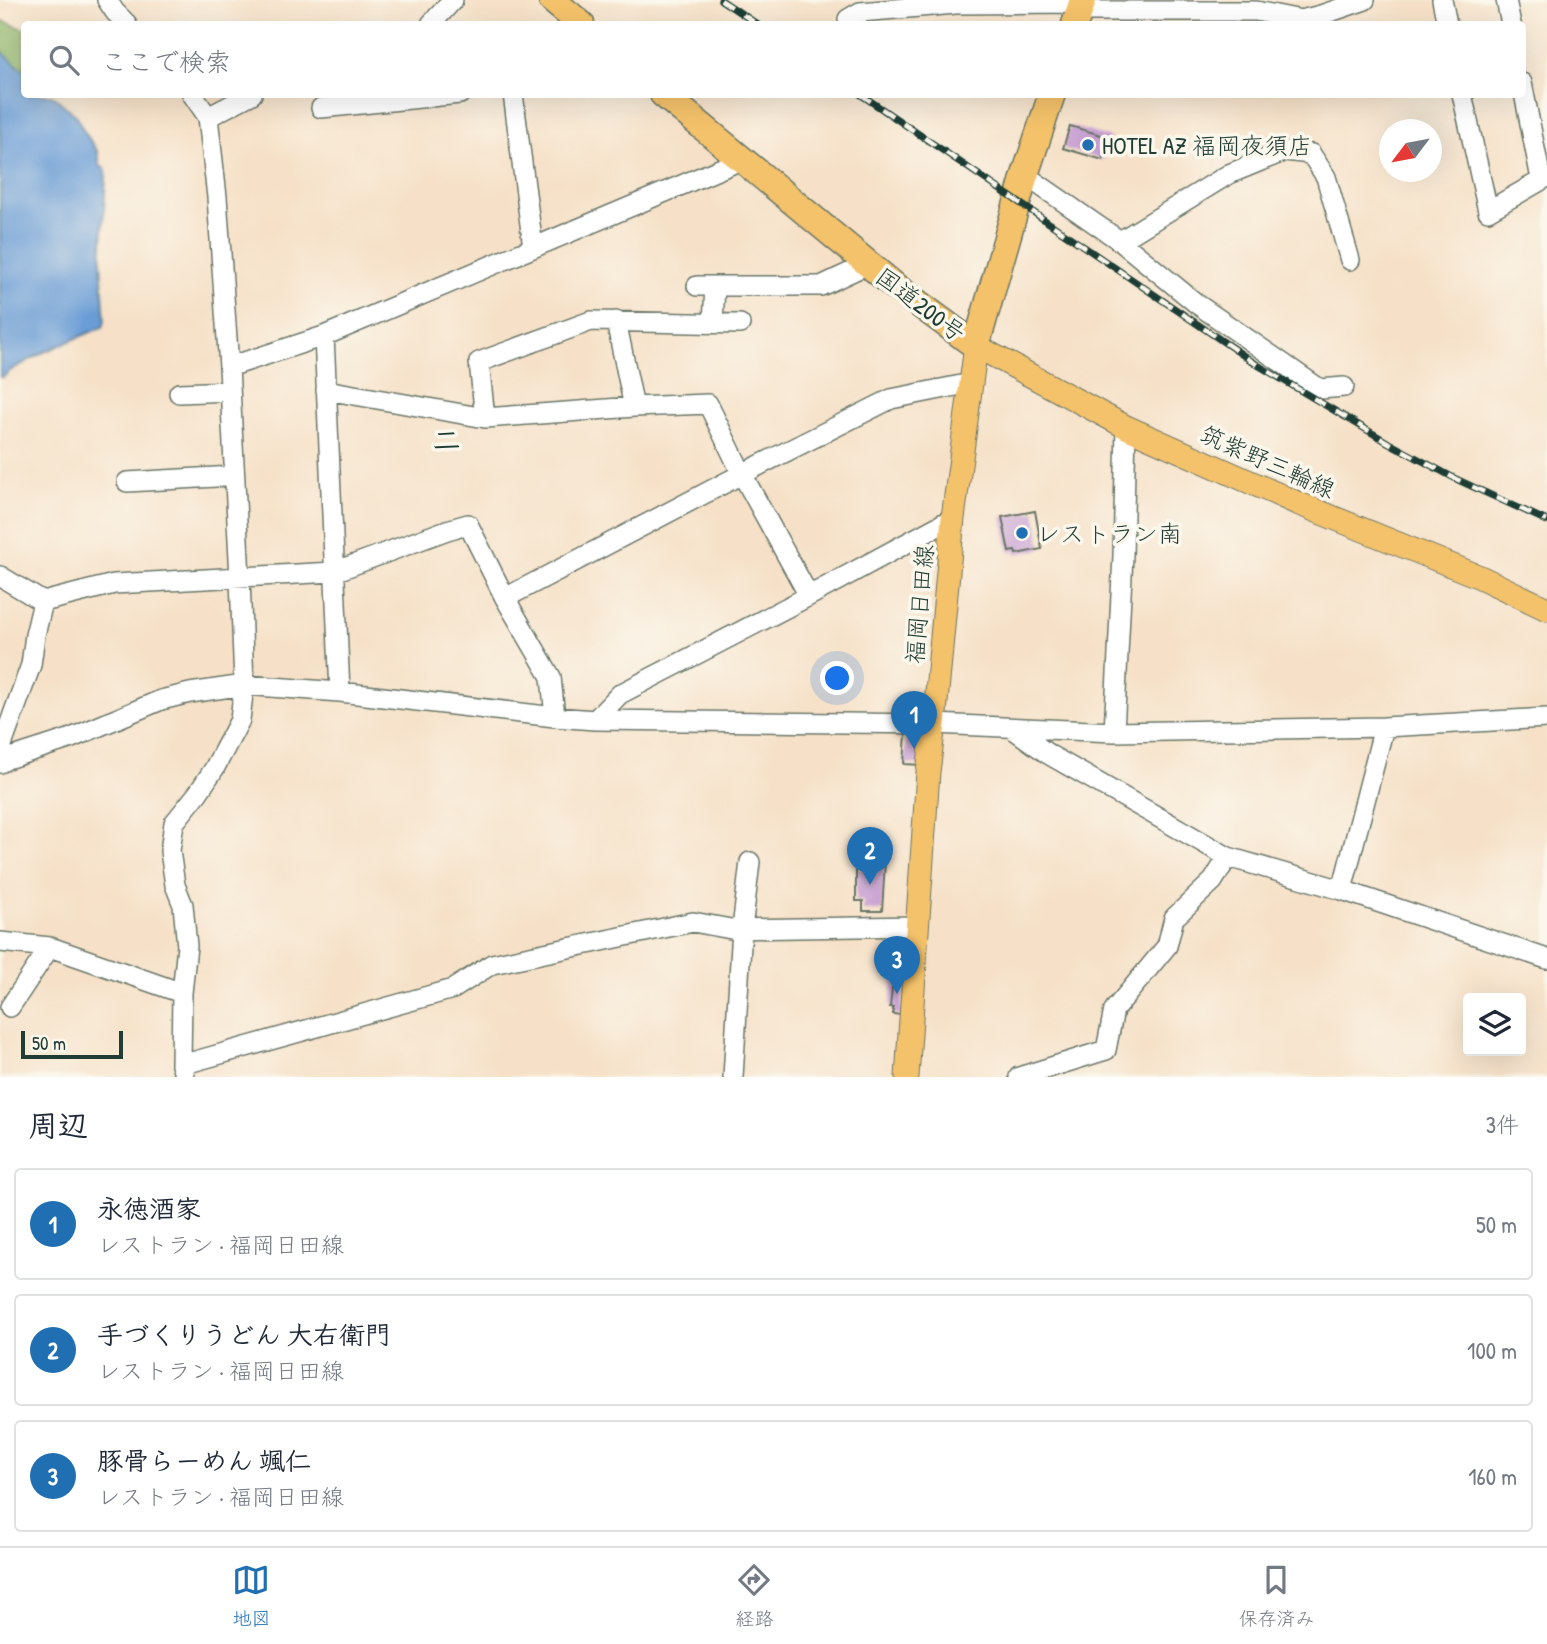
<!DOCTYPE html>
<html lang="ja">
<head>
<meta charset="utf-8">
<style>
	body { margin:0; font-family:"Patrick Hand","Klee One",sans-serif; background:#f2f2f3; color:#1f2937 }
	.controls { position:absolute; right:21px; bottom:21px; display:grid; overflow:hidden; border-radius:7px; box-shadow:0 7px 28px #0002 }
	.controls button { width:63px; height:63px; display:grid; place-items:center; padding:0; border:0; border-bottom:2px solid #e0e1e3; background:#fff; color:#1f2937; font:35px sans-serif }
	.compass { position:absolute; left:1379px; top:119px; width:63px; height:63px; border-radius:50%; background:#fff; box-shadow:0 7px 28px #0002; rotate:238deg }
	.scale { position:absolute; left:21px; bottom:18px; width:102px; box-sizing:border-box; padding-left:7px; border:4px solid #1f3d34; border-top:0; font-size:19px; line-height:24px; white-space:nowrap; color:#1f3d34; -webkit-text-stroke:5px #fbf7ec; paint-order:stroke }
	.you { position:absolute; left:838px; top:679px; width:24px; height:24px; margin:-18px; border:5px solid #fff; border-radius:50%; background:#1a73e8; box-shadow:0 0 0 10px #1a73e833 }
	.badge { display:grid; place-items:center; width:46px; height:46px; border-radius:50%; background:#1f6fb2; color:#fff; font-size:23px; font-weight:700 }
	.pin { position:absolute; translate:-50% -58px; filter:drop-shadow(0 2px 4px #0008) }
	.pin::after { content:''; position:absolute; top:37px; width:24px; height:21px; background:inherit; clip-path:polygon(0 0,100% 0,50% 100%) }
	.list { margin:0; padding:0; list-style:none }
	h2 { display:flex; justify-content:space-between; align-items:center; height:91px; margin:0; padding:0 28px; font-size:30px }
	h2 small { font-size:23px; font-weight:400; color:#747a83 }
	.list li { display:grid; grid-template-columns:46px 1fr auto; gap:21px; align-items:center; box-sizing:border-box; height:112px; margin:0 14px 14px; padding:0 14px; border:2px solid #e0e1e3; border-radius:7px }
	.list b { display:block; font-size:26px; white-space:nowrap }
	.list p { margin:0; font-size:23px; white-space:nowrap; color:#747a83 }
	.list em { font-size:23px; font-style:normal; color:#747a83 }
	.icon { flex:none; width:38px; height:38px; fill:none; stroke:currentColor; stroke-width:2; stroke-linecap:round; stroke-linejoin:round }
	.map { position:relative; flex:none; width:1547px; height:1077px; overflow:hidden }
	.search { position:absolute; background:#fff; box-shadow:0 7px 28px #0002; left:21px; right:21px; top:21px; height:77px; display:flex; align-items:center; gap:18px; box-sizing:border-box; padding:0 24px; border-radius:7px; color:#747a83; font-size:26px }
	.sheet { height:469px; background:#fff }
	nav { display:flex; justify-content:space-around; align-items:center; box-sizing:border-box; height:98px; border-top:2px solid #e0e1e3; background:#fff; font-size:19px; color:#747a83 }
	nav a { display:grid; justify-items:center; gap:4px }
	nav .on { color:#1f6fb2 }
	.map>svg:first-child { display:block }
	.forest { fill:#91b66b; stroke:#587a50; stroke-width:2 }
	.water { fill:#6a9dd6; stroke:#446d85; stroke-width:2 }
	.building { fill:#c69dd1 }
	.lines { fill:none; stroke-linecap:round; stroke-linejoin:round }
	.minor-casing { stroke:#6a7668; stroke-width:22 }
	.major-casing { stroke:#6a7668; stroke-width:25 }
	.highway-casing { stroke:#6a7668; stroke-width:29 }
	.minor { stroke:#fff; stroke-width:19 }
	.major { stroke:#f4c26a; stroke-width:23 }
	.highway { stroke:#f4c26a; stroke-width:26 }
	.rail-casing { stroke:#1f3d34; stroke-width:7 }
	.rail { stroke:#fbf7ec; stroke-width:4.5; stroke-dasharray:13; stroke-linecap:butt }
	.poi-dot { fill:#1f6fb2; stroke:#fbf7ec; stroke-width:2.5 }
	.labels { text-anchor:middle; dominant-baseline:central; stroke-width:7; stroke-linejoin:round; paint-order:stroke }
	.poi-label { font-size:24px; fill:#1f3d34; stroke:#fbf7ec; text-anchor:start }
	.street-label { font-size:24px; fill:#1f3d34; stroke:#fbf7ec }
	.quarter-label { font-size:28px; font-weight:bold; fill:#1f3d34; stroke:#fbf7ec }
</style>
</head>
<body>
<div class="map">
<svg width="1547" height="1077" viewBox="0 0 1547 1077">
	<rect width="100%" height="100%" fill="#fbf7ec"/>
	<filter id="ink" filterUnits="userSpaceOnUse"><feTurbulence type="fractalNoise" baseFrequency=".0143" numOctaves="2"/><feDisplacementMap in="SourceGraphic" scale="14" xChannelSelector="R" yChannelSelector="G"/><feConvolveMatrix kernelMatrix="1 2 1 2 8 2 1 2 1" color-interpolation-filters="sRGB"/></filter>
	<filter id="wash" filterUnits="userSpaceOnUse"><feTurbulence type="fractalNoise" baseFrequency=".00686" numOctaves="4" result="noise"/><feDisplacementMap in="SourceGraphic" scale="28" xChannelSelector="R" yChannelSelector="G"/><feGaussianBlur stdDeviation="1.57" result="paint"/><feColorMatrix in="noise" values="0 0 0 0 0 0 0 0 0 0 0 0 0 0 0 0 0 1.4 0 .05"/><feComposite in="paint" operator="in"/></filter>
	<g filter="url(#wash)">
		<rect width="100%" height="100%" fill="#f6e1c8"/>
		<path class="forest" d="M0,20L24,29V89L0,98Z"/>
		<path class="water" d="M0,50L24,71V94L52,95L77,116L83,130L98,152L100,166L105,168L106,177L101,262L105,321L103,327L44,352L11,370L2,378L0,377Z"/>
		<g id="blocks">
			<path class="building" d="M1070,126L1111,138L1110,141L1114,142L1111,152L1106,150L1103,160L1063,148Z
				M1035,511L1042,549L1016,554L1015,551L1009,552L1002,517Z
				M906,733L923,735L922,765L904,764Z
				M864,853L874,854V862H885L882,911H863V901H856V869H863Z
				M893,979L904,981L901,1015L893,1014V1007H890Z"/>
		</g>
	</g>
	<g filter="url(#ink)">
		<use href="#blocks" fill-opacity="0" stroke="#6a7668" stroke-width="2"/>
		<g class="lines">
			<defs>
				<path id="minor" d="M107,0L115,12L127,24
					M1442,0L1447,24
					M1506,0L1511,24
					M1080,11H1256L1301,20L1321,15L1365,0
					M431,24L453,0
					M857,24L848,19L860,12L956,4L1082,3
					M1522,83L1541,179
					M513,94L533,247
					M1462,94L1488,211L1547,177
					M321,108L460,94
					M208,117L252,94
					M1025,175L1120,241L1197,304L1320,389L1344,387
					M1120,241L1229,174L1285,151L1311,154L1326,177L1350,260
					M697,286H821L868,264
					M616,321L634,407
					M713,323L715,286
					M324,336L340,692
					M229,367L324,336L741,160
					M326,390L485,418L634,407L708,404L742,474L809,596
					M179,393L230,391
					M485,418L479,362L591,321L740,324
					M127,482L234,476
					M0,576L43,602L114,584L334,572L447,530L468,524L505,598L551,677L555,717
					M505,598L742,474L891,399L971,383
					M595,720L620,694L809,596L953,518
					M1012,728L1048,754L1228,857L1342,890L1547,959
					M1114,732L1123,556L1126,427
					M7,759L2,754V745L31,665L35,635L43,602
					M0,763L7,759L69,739L161,700L190,693L244,685L340,692L555,717L595,720L934,724L1114,732L1384,727L1547,718
					M1342,890L1384,727
					M0,942L50,947
					M10,1007L50,947L182,993
					M181,1065L453,989L492,964L693,922L731,929L918,926
					M185,1077L181,1065L182,993L187,946L183,905L175,885L170,851L174,823L198,793L214,769L240,720L244,685L240,578L229,367L217,197L208,117L192,94
					M733,1077L742,929L750,862
					M1019,1077L1106,1050L1114,1010L1167,946L1174,918L1213,881L1228,857"/>
				<path id="major" d="M907,1077L928,772L934,724L953,518L976,346L1126,427L1297,503L1480,577L1547,609"/>
				<path id="highway" d="M552,0L581,24
					M1075,24L1083,0
					M663,94L896,287L976,346L1025,175L1052,94"/>
			</defs>
			<use href="#minor" class="minor-casing"/>
			<use href="#major" class="major-casing"/>
			<use href="#highway" class="highway-casing"/>
			<use href="#minor" class="minor"/>
			<use href="#major" class="major"/>
			<use href="#highway" class="highway"/>
			<defs>
				<path id="rail" d="M721,0L757,24
					M860,94L1256,364L1389,443L1456,479L1547,521"/>
			</defs>
			<use href="#rail" class="rail-casing"/>
			<use href="#rail" class="rail"/>
		</g>
	</g>
	<g class="poi-dot">
		<circle cx="1088" cy="145" r="7"/>
		<circle cx="1022" cy="533" r="7"/>
	</g>
	<g class="labels">
		<g class="poi-label">
			<text x="1102" y="145">HOTEL AZ 福岡夜須店</text>
			<text x="1036" y="533">レストラン南</text>
		</g>
		<g class="street-label">
			<text transform="translate(921 304) rotate(37)">国道200号</text>
			<text transform="translate(1268 461) rotate(24)">筑紫野三輪線</text>
			<text transform="translate(919 604) rotate(-85)">福岡日田線</text>
		</g>
		<g class="quarter-label">
			<text x="447" y="440">二</text>
		</g>
	</g>
</svg>
<div class="controls">
<button><svg class="icon" aria-label="layers" viewBox="0 0 24 24"><path d="M12 4l9 5-9 5-9-5zM3 14l9 5 9-5"/></svg></button>
</div>
<svg class="compass" viewBox="-18 -18 36 36"><path d="M0-13l5 13h-10z" fill="#e53935"/><path d="M0 13l5-13h-10z" fill="#747a83"/></svg>
<div class="scale">50 m</div>
<div class="you"></div>
<div class="pin badge" style="left:914px;top:749px">1</div>
<div class="pin badge" style="left:870px;top:885px">2</div>
<div class="pin badge" style="left:897px;top:994px">3</div>
<div class="search"><svg class="icon" aria-label="search" viewBox="0 0 24 24"><circle cx="10" cy="10" r="6"/><path d="M15 15l6 6"/></svg>ここで検索</div>
</div>
<section class="sheet">
<h2>周辺<small>3件</small></h2>
<ul class="list">
<li><span class="badge">1</span><div><b>永徳酒家</b><p>レストラン · 福岡日田線</p></div><em>50 m</em></li>
<li><span class="badge">2</span><div><b>手づくりうどん 大右衛門</b><p>レストラン · 福岡日田線</p></div><em>100 m</em></li>
<li><span class="badge">3</span><div><b>豚骨らーめん 颯仁</b><p>レストラン · 福岡日田線</p></div><em>160 m</em></li>
</ul>
</section>
<nav>
<a class="on"><svg class="icon" aria-label="map" viewBox="0 0 24 24"><path d="M3 6l6-2 6 2 6-2v14l-6 2-6-2-6 2zM9 4v14M15 6v14"/></svg>地図</a>
<a><svg class="icon" aria-label="directions" viewBox="0 0 24 24"><path d="M12 3l9 9-9 9-9-9zM9 14v-3h6M13 9l2 2-2 2"/></svg>経路</a>
<a><svg class="icon" aria-label="saved" viewBox="0 0 24 24"><path d="M7 4h10v16l-5-4-5 4z"/></svg>保存済み</a>
</nav>
</body>
</html>
